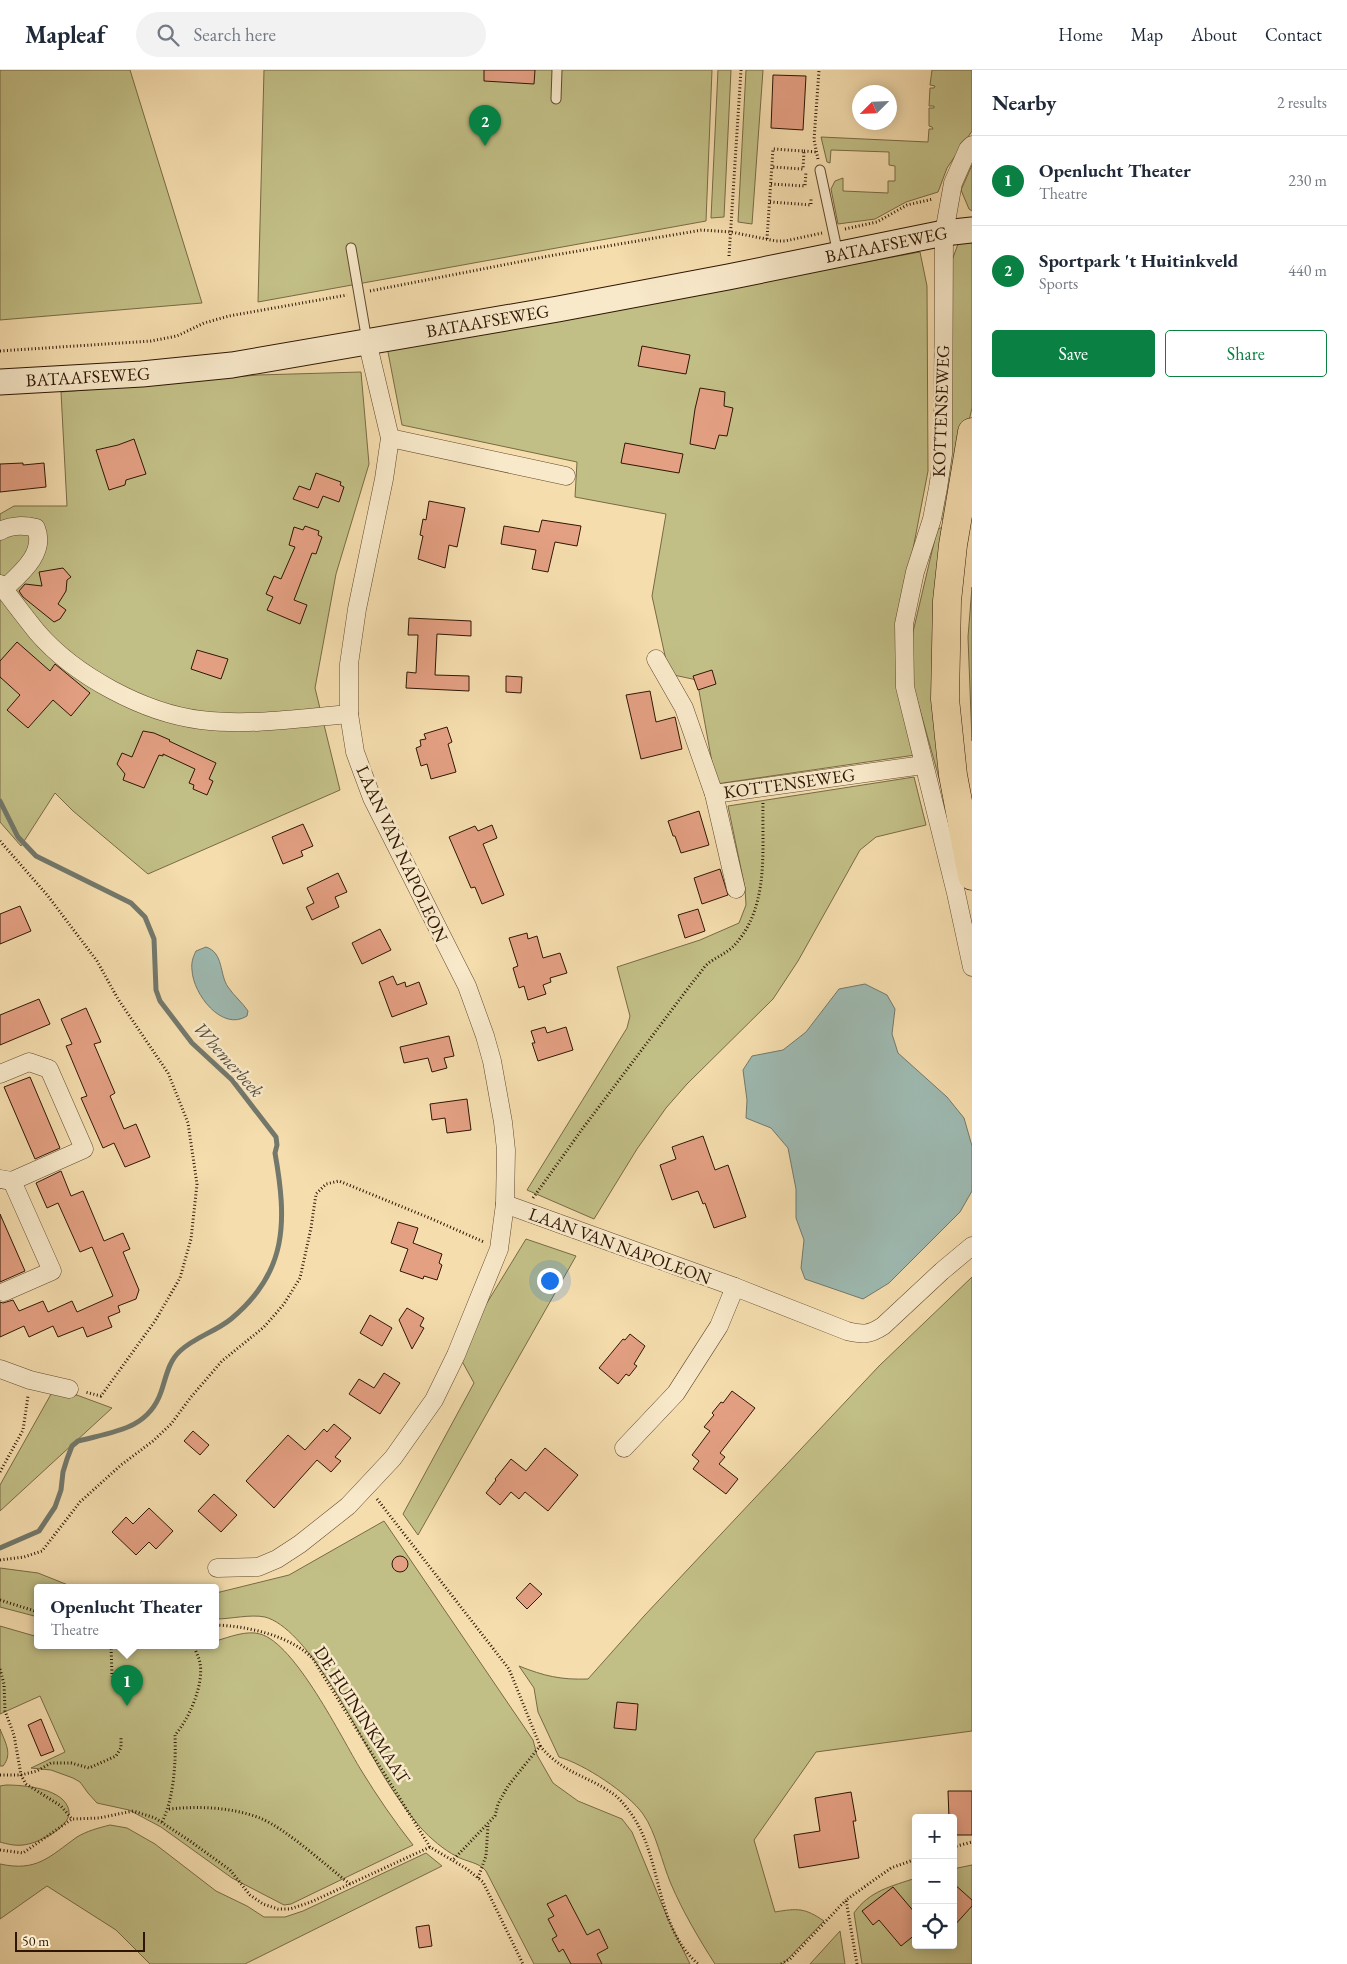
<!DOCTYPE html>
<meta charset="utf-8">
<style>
body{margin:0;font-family:"EB Garamond",serif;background:#f2f2f3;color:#1f2937}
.controls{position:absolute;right:15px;bottom:15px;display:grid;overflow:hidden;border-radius:5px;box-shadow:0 2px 12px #0003}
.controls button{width:45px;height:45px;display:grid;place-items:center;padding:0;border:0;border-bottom:1px solid #e0e1e3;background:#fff;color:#1f2937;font:25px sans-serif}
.compass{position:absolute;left:852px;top:15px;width:45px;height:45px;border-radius:50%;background:#fff;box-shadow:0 2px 12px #0003;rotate:246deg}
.scale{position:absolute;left:15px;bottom:12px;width:130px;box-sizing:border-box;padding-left:5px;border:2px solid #2f1604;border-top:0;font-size:14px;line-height:18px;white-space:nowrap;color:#2f1604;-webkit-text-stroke:4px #f8e9ca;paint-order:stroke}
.you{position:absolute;left:549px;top:1210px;width:18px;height:18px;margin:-12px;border:4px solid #fff;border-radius:50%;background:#1a73e8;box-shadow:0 0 0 8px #1a73e833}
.badge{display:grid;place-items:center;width:32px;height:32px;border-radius:50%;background:#0b8043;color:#fff;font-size:16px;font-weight:700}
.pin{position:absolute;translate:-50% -41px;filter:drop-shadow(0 1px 2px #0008)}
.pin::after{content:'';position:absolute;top:26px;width:18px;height:15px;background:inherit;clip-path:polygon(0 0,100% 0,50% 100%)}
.popup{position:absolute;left:34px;top:1514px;width:185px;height:65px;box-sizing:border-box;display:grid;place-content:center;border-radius:5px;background:#fff;filter:drop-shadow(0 1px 4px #0005);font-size:16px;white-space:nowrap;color:#747a83}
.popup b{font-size:19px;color:#1f2937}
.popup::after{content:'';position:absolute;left:50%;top:100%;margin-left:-10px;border:10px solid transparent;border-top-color:#fff}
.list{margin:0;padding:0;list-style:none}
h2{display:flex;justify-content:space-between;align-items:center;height:65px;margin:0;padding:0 20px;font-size:21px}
h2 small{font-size:16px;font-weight:400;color:#747a83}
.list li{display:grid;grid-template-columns:32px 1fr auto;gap:15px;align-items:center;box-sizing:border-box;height:90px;padding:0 20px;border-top:1px solid #e0e1e3}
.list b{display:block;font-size:19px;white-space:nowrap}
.list p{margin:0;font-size:16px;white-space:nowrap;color:#747a83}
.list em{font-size:16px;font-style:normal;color:#747a83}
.actions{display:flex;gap:10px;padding:15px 20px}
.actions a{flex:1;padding:11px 0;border:1px solid #0b8043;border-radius:5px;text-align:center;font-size:18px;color:#0b8043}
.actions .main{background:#0b8043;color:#fff}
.icon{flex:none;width:28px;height:28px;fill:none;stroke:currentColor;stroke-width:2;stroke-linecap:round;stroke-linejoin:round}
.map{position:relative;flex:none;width:972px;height:1894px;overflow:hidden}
header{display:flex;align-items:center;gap:30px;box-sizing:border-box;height:70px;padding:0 25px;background:#fff;border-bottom:1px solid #e0e1e3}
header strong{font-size:24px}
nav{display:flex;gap:28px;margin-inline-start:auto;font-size:18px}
.search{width:350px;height:45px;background:#f2f2f3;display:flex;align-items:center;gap:12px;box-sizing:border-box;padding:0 18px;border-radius:28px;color:#747a83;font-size:19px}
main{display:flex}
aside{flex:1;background:#fff}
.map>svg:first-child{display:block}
.green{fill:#c2bf86;stroke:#786a45}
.water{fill:#9ebab2;stroke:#72786c}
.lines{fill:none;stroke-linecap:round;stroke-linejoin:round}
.stream{stroke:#72786c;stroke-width:5}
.building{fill:#e4a083;stroke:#2f1604}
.lane-casing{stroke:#60482e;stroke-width:11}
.street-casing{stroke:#60482e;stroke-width:19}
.secondary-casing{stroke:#2f1604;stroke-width:27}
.primary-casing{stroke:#2f1604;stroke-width:29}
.path{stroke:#2f1604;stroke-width:3;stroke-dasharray:1 2.5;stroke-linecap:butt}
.lane{stroke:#f8e9ca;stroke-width:9}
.street{stroke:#f8e9ca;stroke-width:18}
.secondary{stroke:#f8e9ca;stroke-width:25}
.primary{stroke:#f5ddae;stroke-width:28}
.labels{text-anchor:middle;stroke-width:5;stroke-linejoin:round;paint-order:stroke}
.street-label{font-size:18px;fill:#2f1604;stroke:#f8e9ca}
.water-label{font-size:19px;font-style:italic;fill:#564f41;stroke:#f8e9ca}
</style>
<header>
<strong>Mapleaf</strong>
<div class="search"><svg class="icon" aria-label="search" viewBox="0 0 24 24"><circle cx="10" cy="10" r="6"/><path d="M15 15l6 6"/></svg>Search here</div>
<nav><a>Home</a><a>Map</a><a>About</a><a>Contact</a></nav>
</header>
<main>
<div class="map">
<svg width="972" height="1894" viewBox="0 0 972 1894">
<rect width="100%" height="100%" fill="#f5ddae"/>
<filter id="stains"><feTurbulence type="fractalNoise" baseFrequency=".004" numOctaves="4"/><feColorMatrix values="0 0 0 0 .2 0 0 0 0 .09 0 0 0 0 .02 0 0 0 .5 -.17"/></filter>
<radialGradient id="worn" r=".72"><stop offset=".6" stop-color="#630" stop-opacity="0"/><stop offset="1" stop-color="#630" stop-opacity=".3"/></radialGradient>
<g class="green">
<polygon points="0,0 130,0 202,233 0,250"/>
<polygon points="264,0 712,0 706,151 258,232"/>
<polygon points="718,0 731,0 724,147 711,148"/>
<polygon points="746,0 763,0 752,154 738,152"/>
<polygon points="932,0 972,0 972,61 947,98 938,122 906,132 875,149 838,154 831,119 835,111 843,108 843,121 888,123 888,111 895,111 895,96 889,95 889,82 831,80 830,93 827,92 821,67 928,72 929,59 933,59 932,57 929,56 929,38 934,38 934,36 929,36 930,18 934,18 935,16 930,15"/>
<polygon points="972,95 972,141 969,139 961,120"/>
<polygon points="972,167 972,338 945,450 940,448 951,193 958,174"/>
<polygon points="920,182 927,216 928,401 904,526 915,685 716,714 697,610 669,604 652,526 666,444 575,427 577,392 402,355 387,277 598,241"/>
<polygon points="361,302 369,394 336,504 315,618 340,720 148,804 73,741 55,723 21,776 0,752 0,444 14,436 67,436 61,322 258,305"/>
<polygon points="940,458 945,458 955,765 913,615 911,587 913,562 937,460"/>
<polygon points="972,517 972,671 968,567"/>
<polygon points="914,707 926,755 876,767 860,780 798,891 773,929 687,1014 666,1038 637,1079 594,1149 527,1120 627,958 630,946 617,897 700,870 739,853 746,835 745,818 728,736"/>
<polygon points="526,1169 576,1186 418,1465 403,1444 474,1313 457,1282"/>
<path d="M972,1207V1661L816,1682L754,1770L775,1842C798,1838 805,1838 824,1851L783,1894H715C699,1869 683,1842 671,1814C662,1793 656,1762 643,1744C628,1723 584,1694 559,1687L538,1642L534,1618L519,1596C544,1606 561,1610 588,1609L644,1546L879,1296Z"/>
<polygon points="55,1317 112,1338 0,1441 0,1415"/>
<path d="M384,1451L533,1670L537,1685L553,1713L578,1731L622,1749L632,1762L668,1849L690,1894H534L486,1801C479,1792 466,1792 456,1786C444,1780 430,1768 421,1758C403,1737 387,1713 374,1689C353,1653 306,1558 265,1547C250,1544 231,1549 216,1549V1523L289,1505Z"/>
<polygon points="0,1498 38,1503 73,1517 38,1517 38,1547 0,1537"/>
<path d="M0,1556L38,1567V1575L146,1577L216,1575V1571C229,1567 247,1560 260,1564C295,1573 342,1669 361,1700C377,1726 394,1751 413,1775L291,1834L284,1835L232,1808L161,1757L129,1740L97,1733L88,1723L80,1712L73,1708L51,1700L31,1698L65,1682L40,1626L0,1644Z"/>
<path d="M0,1659C5,1672 13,1684 3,1696H0Z"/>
<path d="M6,1715C23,1715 65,1718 69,1741C71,1758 36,1774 23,1775C15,1776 7,1774 0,1772V1716Z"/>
<path d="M110,1755L127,1758L155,1774L216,1821L247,1836L264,1847H285L303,1841L426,1783L442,1796L245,1894H150L116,1860L47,1816L0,1849V1794C37,1802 49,1787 77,1767C87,1761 98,1758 110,1755Z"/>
<path d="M972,1795V1894H862L854,1843C869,1821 892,1816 916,1808V1875H953V1799Z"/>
<polygon points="840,1861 845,1894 810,1894"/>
</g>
<g class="water">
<path d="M206,877C224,883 219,904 228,917C234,926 242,932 248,941L247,946C222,962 193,924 192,900C191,893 193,887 196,881Z"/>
<polygon points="865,914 887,925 895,939 892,964 898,983 947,1027 964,1048 972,1076 972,1121 960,1142 889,1213 863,1229 805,1209 801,1198 804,1170 796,1148 796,1119 788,1078 771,1058 746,1048 747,1030 743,1000 752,986 783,980 806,962 839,919"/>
</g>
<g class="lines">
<path class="stream" d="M0,731L18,767L36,786L131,833L145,847L154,869L156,920L160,931L192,973L232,1010L276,1067L277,1075L275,1083C287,1151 288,1202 231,1249C215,1262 195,1267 180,1281C168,1292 166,1308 161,1322C148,1360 112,1362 78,1371L72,1376L67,1389L63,1402L61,1420L55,1437L39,1461L0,1478"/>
</g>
<g class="building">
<polygon points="484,0 535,0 534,14 484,11"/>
<polygon points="773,5 806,6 803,60 771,58"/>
<polygon points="642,276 690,285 686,304 638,296"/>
<polygon points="700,318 725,322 724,336 733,338 727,366 719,365 715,379 690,374 695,339"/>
<polygon points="134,369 146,404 126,410 125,415 109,420 96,380 118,375"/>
<polygon points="625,373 683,384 679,403 621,393"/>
<polygon points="23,393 23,395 44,393 46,417 0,422 0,394"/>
<polygon points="316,403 341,412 340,415 344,417 339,432 323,426 318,438 293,429 299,416 310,420"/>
<polygon points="429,431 465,438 457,477 449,475 445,498 418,489 423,466 420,465 423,449 426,450"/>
<polygon points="542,450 581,456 577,476 555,472 548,502 532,499 536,480 501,474 504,456 539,462"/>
<polygon points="305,456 319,461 318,465 322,467 316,484 312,483 294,530 307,535 300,554 267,540 273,527 266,524 274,506 281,509 295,477 289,475 294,457 303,460"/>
<polygon points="63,498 71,507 67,510 66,521 58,534 66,540 60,549 54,552 23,527 19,521 25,514 42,516 39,502"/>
<polygon points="409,548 471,551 471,566 437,564 435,605 469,606 469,621 406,618 407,602 416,603 418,565 408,565"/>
<polygon points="17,572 50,601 55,594 90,623 71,646 53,630 28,658 7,640 20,625 0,607 0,591"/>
<polygon points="197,580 228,589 221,609 191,599"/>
<polygon points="712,600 716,614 698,620 693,606"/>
<polygon points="506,606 522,607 521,623 506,622"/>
<polygon points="650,621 656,652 675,647 682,679 641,689 626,625"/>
<polygon points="447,657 452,672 448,674 456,702 431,709 427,694 421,696 416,678 421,676 420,670 426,669 424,664"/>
<polygon points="143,661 154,663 170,670 169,671 216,693 209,709 213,711 207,725 193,719 194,715 189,713 195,699 163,684 163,686 159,685 144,718 123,710 125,704 117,694 122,683 132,687"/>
<polygon points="699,741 709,775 681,783 675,766 673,766 668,751"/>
<polygon points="303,754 313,776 301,781 303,786 283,794 272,767"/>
<polygon points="492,755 497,768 483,774 504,825 482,834 475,817 471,818 449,767 475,756 478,761"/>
<polygon points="720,799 728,825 702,834 694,808"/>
<polygon points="338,803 347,822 335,827 339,837 312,850 306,837 314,833 307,818"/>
<polygon points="20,836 31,861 0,874 0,844"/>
<polygon points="698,839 705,861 685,868 678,845"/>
<polygon points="380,859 391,880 362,894 352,873"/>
<polygon points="527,863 528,869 537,866 543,888 560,883 567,903 550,908 551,912 543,915 546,924 528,930 524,916 519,918 513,898 518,896 509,868"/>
<polygon points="393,906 397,915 405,912 406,917 419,912 427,934 392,947 379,912"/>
<polygon points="39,929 50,954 0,975 0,945"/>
<polygon points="86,938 101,972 94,974 115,1023 110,1026 124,1059 136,1054 150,1087 125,1097 114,1073 103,1078 81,1028 87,1026 66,976 72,974 61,949"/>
<polygon points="545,957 547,963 566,957 573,980 538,991 532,973 535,973 531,961"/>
<polygon points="449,966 454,986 444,988 447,998 432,1002 428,988 404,993 400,977"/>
<polygon points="30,1007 60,1078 35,1089 4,1017"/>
<polygon points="467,1029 471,1060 447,1063 445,1048 432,1050 430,1034"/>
<polygon points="703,1066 715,1100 728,1095 746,1147 714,1158 705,1133 703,1134 698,1121 672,1130 660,1095 676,1089 672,1077"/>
<polygon points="61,1101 71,1126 83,1121 104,1171 123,1163 130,1179 123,1182 139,1220 136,1229 118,1236 120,1242 108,1247 112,1257 87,1267 83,1257 58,1267 53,1256 29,1267 24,1256 0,1267 0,1232 3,1233 13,1230 19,1241 43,1231 48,1242 72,1231 77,1242 113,1226 92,1177 80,1182 58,1133 47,1138 36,1113"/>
<polygon points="0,1144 25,1201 0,1212"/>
<polygon points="398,1152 418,1158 413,1173 442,1184 439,1193 442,1195 437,1210 424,1206 423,1209 400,1201 408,1179 391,1173"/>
<polygon points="407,1238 424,1248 420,1256 424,1258 412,1279 399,1250"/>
<polygon points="370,1245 392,1258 382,1276 360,1263"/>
<polygon points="630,1264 645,1276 634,1294 637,1296 629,1306 626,1304 618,1314 599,1298 623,1269 625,1270"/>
<polygon points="384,1303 400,1313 380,1344 349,1324 359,1309 374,1318"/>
<polygon points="732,1321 755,1338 720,1383 725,1387 719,1394 738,1409 726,1424 693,1399 699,1391 692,1385 710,1361 704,1357 714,1345 712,1343 721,1332 723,1333"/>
<polygon points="334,1354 351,1368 335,1387 341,1391 331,1402 317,1390 274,1438 246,1411 288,1365 305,1380 324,1359 327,1362"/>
<polygon points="193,1361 209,1375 200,1385 184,1371"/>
<polygon points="545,1378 578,1405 548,1441 525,1422 519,1429 511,1422 500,1435 486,1423 496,1410 495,1409 511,1389 526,1401"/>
<polygon points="214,1424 237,1445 221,1462 198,1441"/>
<polygon points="149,1438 173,1461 156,1479 149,1472 136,1485 112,1462 126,1447 133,1454"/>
<circle cx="400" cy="1494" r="8"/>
<polygon points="530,1513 542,1524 527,1539 516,1528"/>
<polygon points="617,1632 638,1634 636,1660 614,1658"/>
<polygon points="41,1649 54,1681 41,1686 28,1655"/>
<polygon points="948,1721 972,1721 972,1765 953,1765 953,1748 949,1748"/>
<polygon points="851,1722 856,1751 853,1751 859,1788 799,1798 794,1765 820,1761 815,1728"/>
<polygon points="953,1813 972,1830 972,1836 953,1857"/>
<polygon points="893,1817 916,1844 916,1864 901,1876 879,1850 873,1855 862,1841"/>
<polygon points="566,1825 587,1865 599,1859 608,1878 597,1884 602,1894 571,1894 563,1879 559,1882 552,1869 557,1866 548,1849 554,1846 547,1834"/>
<polygon points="429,1855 432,1876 419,1878 416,1857"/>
</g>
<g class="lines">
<defs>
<g id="lane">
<polyline points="556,29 557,0"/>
<polyline points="820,100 838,184"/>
<polyline points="351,178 367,271"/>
</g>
<g id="street">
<polyline points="972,75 968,79 953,113 944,163 943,384 938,418 932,449 915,502 904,554 905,617 956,823 972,897"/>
<polyline points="390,368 566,406"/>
<path d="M0,461C11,455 25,455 36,458C46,483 21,503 4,519"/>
<path d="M0,514C12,530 24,546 37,562C75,606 144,643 201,650C250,656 301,648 349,644"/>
<polyline points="656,589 684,638 714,724 736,819"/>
<path id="s1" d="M714,724L923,695"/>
<polyline points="0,1004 29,992 49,999 84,1079 12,1111 0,1109"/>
<path d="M505,1134L735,1217L847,1261C863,1265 869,1265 883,1256L942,1201L972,1176"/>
<polyline points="4,1222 52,1201 12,1111"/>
<polyline points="0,1299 30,1310 69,1319"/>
<polyline points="624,1378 676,1323 719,1256 735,1217"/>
<polyline points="217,1498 258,1497 277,1489 300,1474 348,1436 393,1388 434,1330 456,1285 499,1179 505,1134 506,1080 503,1052 492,991 485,966 467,916 372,728 355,682 349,644 349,594 357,539 384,409 390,368 367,271"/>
</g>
<g id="secondary">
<path id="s2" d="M0,312L142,304L232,295L558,239L728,207L944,163L972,160"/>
</g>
<polyline id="primary" points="972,362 953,475 947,531 945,629 953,705 972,806"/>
</defs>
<use href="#lane" class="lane-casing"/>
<use href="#street" class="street-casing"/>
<use href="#secondary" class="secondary-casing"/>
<use href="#primary" class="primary-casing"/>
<g class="path">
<polyline points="804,81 816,82"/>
<polyline points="818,89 814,70 819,0"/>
<polyline points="771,114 805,116 806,102"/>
<polyline points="770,132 811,135 811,128"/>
<polyline points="845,159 877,152 907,135 933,129"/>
<path d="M767,169C769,139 771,109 773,79L804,81L803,99L772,97"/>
<polyline points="729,186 741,0"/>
<polyline points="370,221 549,186 702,160 731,162 776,171 785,171 822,163"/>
<polyline points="0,281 151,271 177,266 204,253 229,246 347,225"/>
<polyline points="0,771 48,826 97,891 118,929 168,1003 188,1053 197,1114 191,1169 180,1208 155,1251 101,1326 85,1322"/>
<path d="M533,1128L583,1058L695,909C700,904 704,896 710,892C720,885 731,881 738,871C769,833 762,779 763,733"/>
<polyline points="0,1402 23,1360 28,1326"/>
<polyline points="377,1429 509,1599 540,1676 508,1716 498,1734 495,1746 452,1791"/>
<polyline points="0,1490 24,1487 42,1481 80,1432 121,1395 153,1371 171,1354 191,1327 222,1291 264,1257 284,1234 300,1208 311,1158 316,1124 326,1114 339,1111 432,1149 484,1172"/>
<polyline points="0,1530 38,1542"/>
<path d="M216,1555C247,1556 292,1566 313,1589L430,1777L467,1799L483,1812L523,1894"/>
<polyline points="111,1575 112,1607"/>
<polyline points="0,1599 4,1614 5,1641 14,1665 21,1705 26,1714 61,1736 72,1749"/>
<path d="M540,1676C563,1704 590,1706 616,1726C623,1732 632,1744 637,1753C662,1798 657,1858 698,1894"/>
<polyline points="0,1705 21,1705 37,1701 51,1693 71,1693 89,1698 116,1686 121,1678 121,1666"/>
<path d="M169,1739C199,1736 231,1737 260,1748C288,1760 325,1795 350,1814"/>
<path d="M162,1752C174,1728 176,1692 175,1665C189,1649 204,1615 200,1593C199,1587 195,1581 194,1575"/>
<polyline points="953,1777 972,1772"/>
<polyline points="0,1780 23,1783 72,1749 99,1748 133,1741 155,1748 190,1771 230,1800 250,1825 263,1834 278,1839 290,1839 311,1832 430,1777"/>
<polyline points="478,1808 486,1786 488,1755"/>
<polyline points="781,1894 790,1889 846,1830"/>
<polyline points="857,1894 846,1830 891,1798 916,1789"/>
</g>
<use href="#lane" class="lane"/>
<use href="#street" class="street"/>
<use href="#secondary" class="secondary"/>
<use href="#primary" class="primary"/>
</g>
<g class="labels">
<g class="street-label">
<text dy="6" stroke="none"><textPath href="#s2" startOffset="898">BATAAFSEWEG</textPath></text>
<text dy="6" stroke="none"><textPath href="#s2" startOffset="492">BATAAFSEWEG</textPath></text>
<text dy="6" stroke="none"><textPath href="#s2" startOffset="88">BATAAFSEWEG</textPath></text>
<text transform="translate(941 341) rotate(-88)" y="6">KOTTENSEWEG</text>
<text dy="6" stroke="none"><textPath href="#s1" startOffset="76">KOTTENSEWEG</textPath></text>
<text transform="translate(402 784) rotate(65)" y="6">LAAN VAN NAPOLEON</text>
<text transform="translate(620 1176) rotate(20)" y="6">LAAN VAN NAPOLEON</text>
<text transform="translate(362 1645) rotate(57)" y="6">DE HUININKMAAT</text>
</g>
<g class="water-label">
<text transform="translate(229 989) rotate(48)" y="7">Whemerbeek</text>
</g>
</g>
<rect width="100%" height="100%" filter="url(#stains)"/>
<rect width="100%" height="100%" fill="url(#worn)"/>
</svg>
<div class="controls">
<button>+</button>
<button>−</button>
<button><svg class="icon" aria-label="locate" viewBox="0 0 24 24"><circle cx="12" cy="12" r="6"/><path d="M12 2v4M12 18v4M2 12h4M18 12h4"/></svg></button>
</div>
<svg class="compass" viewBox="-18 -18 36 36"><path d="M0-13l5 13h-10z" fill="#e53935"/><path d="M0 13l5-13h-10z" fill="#747a83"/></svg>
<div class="scale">50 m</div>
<div class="you"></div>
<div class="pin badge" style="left:127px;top:1636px">1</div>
<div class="popup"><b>Openlucht Theater</b>Theatre</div>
<div class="pin badge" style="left:485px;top:76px">2</div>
</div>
<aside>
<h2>Nearby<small>2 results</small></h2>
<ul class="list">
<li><span class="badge">1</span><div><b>Openlucht Theater</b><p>Theatre</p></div><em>230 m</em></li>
<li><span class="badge">2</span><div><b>Sportpark 't Huitinkveld</b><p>Sports</p></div><em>440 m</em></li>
</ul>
<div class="actions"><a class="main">Save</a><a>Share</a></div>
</aside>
</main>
